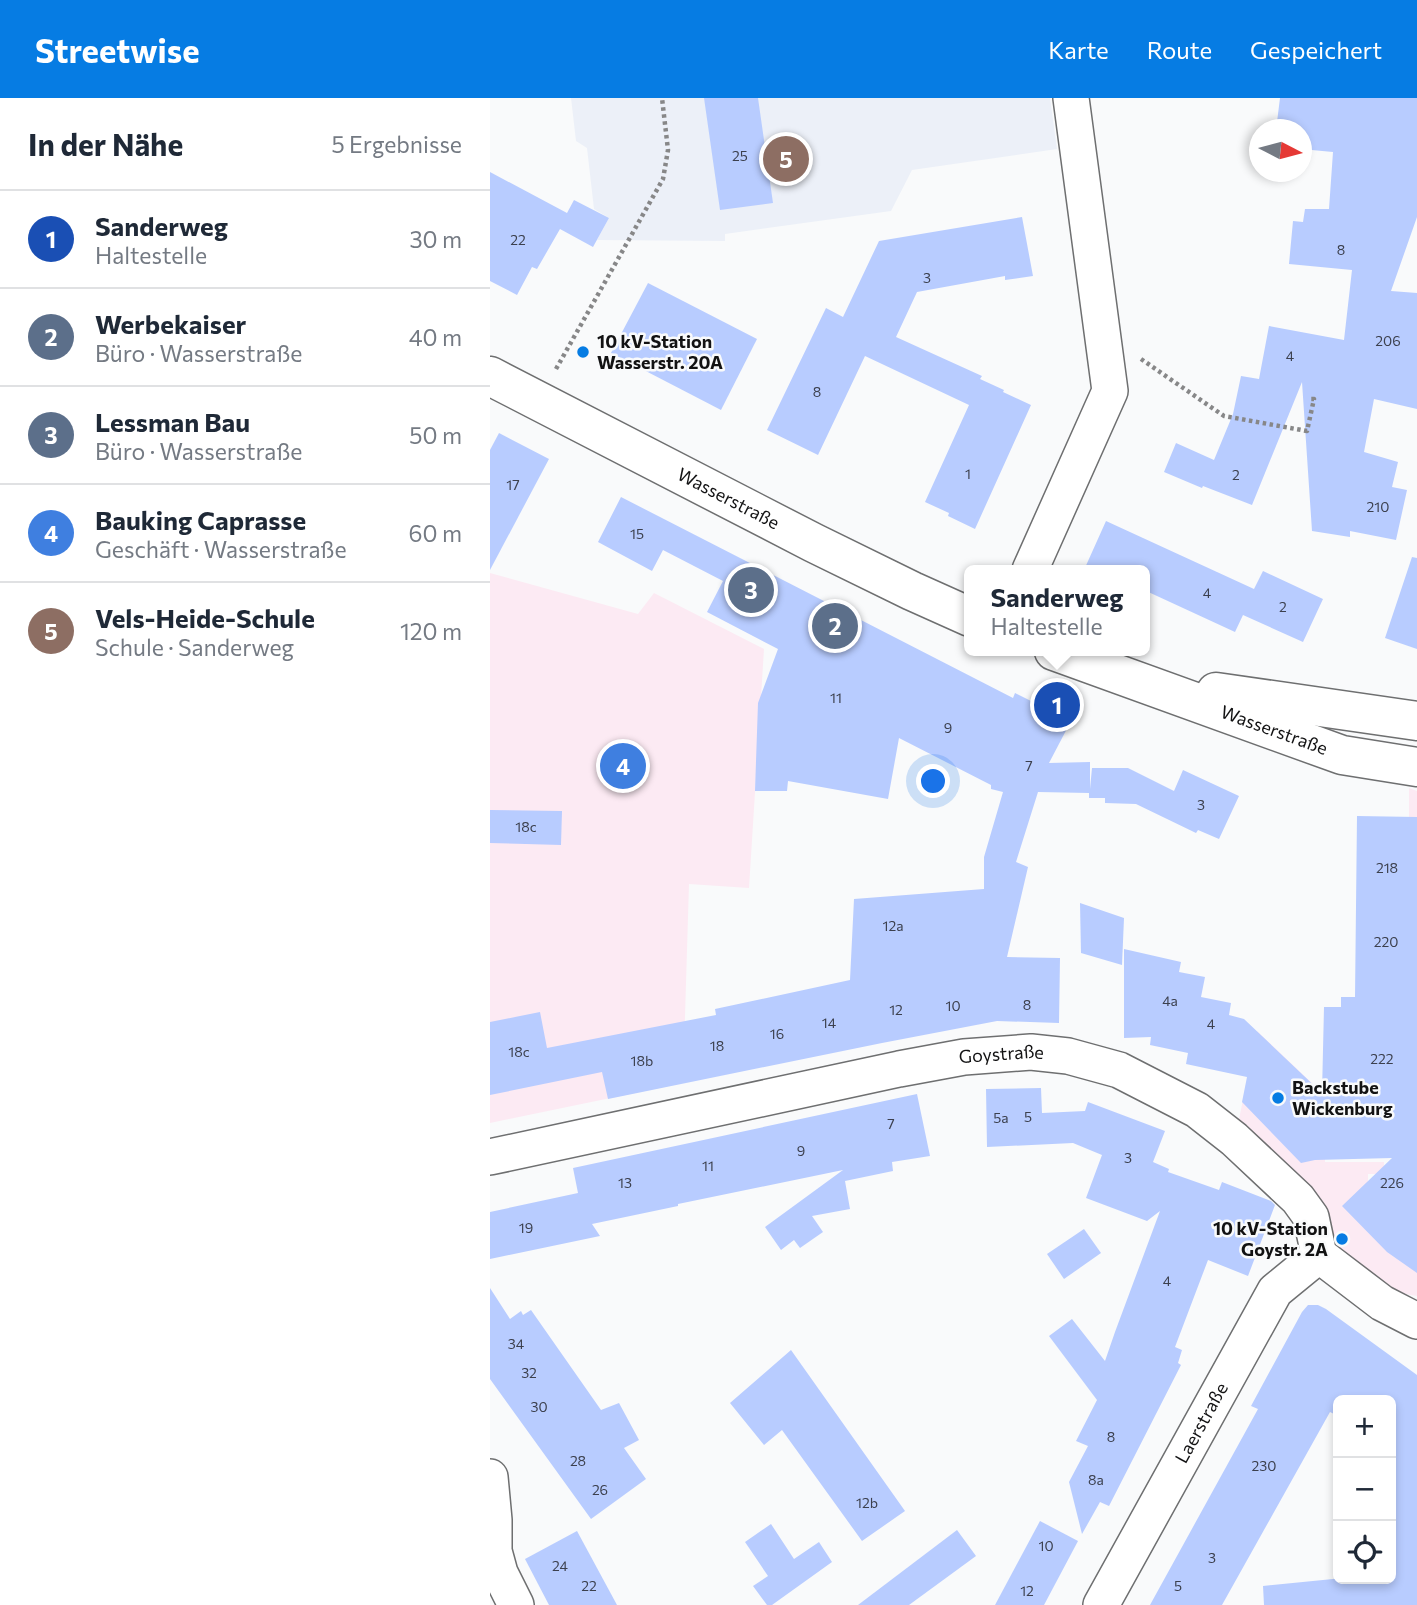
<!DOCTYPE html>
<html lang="de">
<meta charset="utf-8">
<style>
body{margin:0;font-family:Commissioner,sans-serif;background:#f6f6f7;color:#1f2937}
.controls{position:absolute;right:21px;bottom:21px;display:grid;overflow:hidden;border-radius:10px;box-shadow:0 4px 10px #0003}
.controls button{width:63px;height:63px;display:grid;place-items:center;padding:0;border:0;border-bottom:2px solid #e0e1e3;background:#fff;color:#1f2937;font:35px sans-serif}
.compass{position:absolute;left:759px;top:21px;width:63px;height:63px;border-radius:50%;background:#fff;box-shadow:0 4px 10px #0003;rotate:96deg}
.you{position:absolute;left:444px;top:684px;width:24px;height:24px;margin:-18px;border:5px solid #fff;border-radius:50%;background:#1a73e8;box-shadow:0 0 0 10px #1a73e833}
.badge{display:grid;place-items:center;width:46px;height:46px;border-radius:50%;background:#067ce3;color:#fff;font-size:23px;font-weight:700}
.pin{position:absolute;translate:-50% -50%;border:4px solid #fff;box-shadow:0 2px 7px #0006}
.popup{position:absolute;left:474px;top:467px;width:186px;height:91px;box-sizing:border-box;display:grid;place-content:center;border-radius:10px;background:#fff;filter:drop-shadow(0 2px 5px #0005);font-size:23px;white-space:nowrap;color:#747a83}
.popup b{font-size:26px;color:#1f2937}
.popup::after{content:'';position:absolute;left:50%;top:100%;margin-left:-14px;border:14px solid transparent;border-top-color:#fff}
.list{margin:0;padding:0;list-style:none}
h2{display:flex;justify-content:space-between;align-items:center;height:91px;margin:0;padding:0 28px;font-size:30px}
h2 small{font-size:23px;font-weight:400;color:#747a83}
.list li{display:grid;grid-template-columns:46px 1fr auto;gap:21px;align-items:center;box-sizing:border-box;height:98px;padding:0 28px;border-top:2px solid #e0e1e3}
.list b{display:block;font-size:26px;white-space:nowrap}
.list p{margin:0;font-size:23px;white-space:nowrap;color:#747a83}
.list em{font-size:23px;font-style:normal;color:#747a83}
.icon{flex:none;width:38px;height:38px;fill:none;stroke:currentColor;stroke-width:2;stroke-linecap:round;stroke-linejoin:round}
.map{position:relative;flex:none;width:927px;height:1507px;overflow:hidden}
header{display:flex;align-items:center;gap:42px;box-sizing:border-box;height:98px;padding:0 35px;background:#067ce3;color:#fff}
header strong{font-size:33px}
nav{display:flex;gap:38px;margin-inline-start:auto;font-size:24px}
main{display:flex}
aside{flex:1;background:#fff}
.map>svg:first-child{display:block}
.commercial{fill:#fceaf3}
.built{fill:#ecf0f8}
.building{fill:#b8ccff}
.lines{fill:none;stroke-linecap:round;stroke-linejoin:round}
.street-casing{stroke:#6e6f70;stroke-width:38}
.secondary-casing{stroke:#6e6f70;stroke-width:41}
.path{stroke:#878788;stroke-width:4.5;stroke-dasharray:3.5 3.5;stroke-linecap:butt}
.street{stroke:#fff;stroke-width:35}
.secondary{stroke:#fff;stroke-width:38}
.poi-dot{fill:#067ce3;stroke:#f9fafb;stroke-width:2.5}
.labels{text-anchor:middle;stroke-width:5;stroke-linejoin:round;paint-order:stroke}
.number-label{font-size:14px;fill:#3c404e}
.poi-label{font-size:18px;font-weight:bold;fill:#121213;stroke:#f9fafb;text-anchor:start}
.street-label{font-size:18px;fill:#121213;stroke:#f9fafb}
</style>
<header>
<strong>Streetwise</strong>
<nav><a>Karte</a><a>Route</a><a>Gespeichert</a></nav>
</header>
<main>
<aside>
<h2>In der Nähe<small>5 Ergebnisse</small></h2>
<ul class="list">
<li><span class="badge" style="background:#1a4fb4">1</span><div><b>Sanderweg</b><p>Haltestelle</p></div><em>30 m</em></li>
<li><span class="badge" style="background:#5c6f8a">2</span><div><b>Werbekaiser</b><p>Büro · Wasserstraße</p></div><em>40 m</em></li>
<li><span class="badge" style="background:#5c6f8a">3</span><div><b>Lessman Bau</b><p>Büro · Wasserstraße</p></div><em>50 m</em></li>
<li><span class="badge" style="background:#3f7fe0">4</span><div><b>Bauking Caprasse</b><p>Geschäft · Wasserstraße</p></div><em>60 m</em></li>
<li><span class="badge" style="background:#8d6e63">5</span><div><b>Vels-Heide-Schule</b><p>Schule · Sanderweg</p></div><em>120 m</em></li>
</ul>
</aside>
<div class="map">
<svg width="927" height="1507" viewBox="0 0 927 1507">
<rect width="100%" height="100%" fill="#f9fafb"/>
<g class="commercial">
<polygon points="0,475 148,516 164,495 274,551 259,790 199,786 193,985 0,1025"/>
<polygon points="919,690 927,693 927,1198 915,1196 877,1177 839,1138 747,1031 767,933 824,987 836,986 835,1064 894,1064 894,1076 878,1076 878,1094 919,1121"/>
</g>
<polygon class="built" points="81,0 560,0 567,51 422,72 401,113 235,136 235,143 107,142 119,120 104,111 97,50 86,43"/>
<g class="building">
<polygon points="214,0 268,0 283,105 230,112"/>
<polygon points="790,0 927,0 927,119 901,193 927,195 927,311 884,301 874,354 908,364 902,389 917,392 906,442 860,433 860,439 822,433 812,284 762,407 713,388 712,390 674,374 686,345 724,362 743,316 751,278 769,281 779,228 854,242 862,172 799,166 803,123 813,124 815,111 839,111 843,54 811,51 811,32 786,32"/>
<polygon points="0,74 77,115 84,102 119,120 103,149 70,131 47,171 42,169 27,197 0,183"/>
<polygon points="532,119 543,178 515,182 515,178 427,194 406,239 492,278 490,281 514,292 513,294 541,307 485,431 458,418 459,415 435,404 479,307 375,258 328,357 277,332 336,210 353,219 389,143"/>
<polygon points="158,185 267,241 231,312 121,255"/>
<polygon points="9,335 59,361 0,472 0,352"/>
<polygon points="131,399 523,600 525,595 581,623 559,665 600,664 600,691 602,670 638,670 684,693 693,672 749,698 729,741 708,732 706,735 646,706 615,705 615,700 599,700 599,695 548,694 526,764 538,769 517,859 570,860 569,925 507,923 392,945 118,1001 112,974 0,997 0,924 50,914 57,950 226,917 225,911 360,882 364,801 494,791 494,759 513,694 501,691 501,687 409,640 398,701 298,683 297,693 265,693 268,605 288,551 217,514 233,483 173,452 162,473 108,444"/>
<polygon points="616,423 764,491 773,473 833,501 813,544 753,517 745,534 654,492 654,472 594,472"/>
<polygon points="922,459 927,460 927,551 895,540"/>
<polygon points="0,712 72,713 71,747 0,745"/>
<polygon points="867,718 927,719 927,1175 897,1154 852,1108 902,1060 825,1062 811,1065 752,1004 757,979 696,966 698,955 660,947 661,939 634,940 634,851 691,864 689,874 715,879 711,899 741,905 739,917 754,921 832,995 834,909 851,909 851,899 865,899"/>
<polygon points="590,805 634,820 632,867 591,855"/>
<polygon points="551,990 552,1015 595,1013 598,1004 675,1033 663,1064 679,1071 678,1074 729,1092 732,1084 781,1103 785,1107 758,1178 718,1162 685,1249 692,1252 688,1265 691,1267 619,1408 610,1404 592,1436 579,1384 598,1348 586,1343 607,1302 559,1238 582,1221 615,1263 625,1234 670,1113 657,1123 596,1100 612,1057 583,1045 497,1049 496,991"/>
<polygon points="427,996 440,1058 402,1064 403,1073 355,1083 360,1111 322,1118 333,1134 310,1150 304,1142 291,1152 275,1129 353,1072 188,1106 188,1108 102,1126 110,1138 0,1161 0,1114 88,1095 83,1070"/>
<polygon points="594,1131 611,1155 574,1181 557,1156"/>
<polygon points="0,1190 20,1221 31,1213 33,1217 41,1212 111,1312 129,1305 149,1342 134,1350 156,1381 101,1421 0,1281"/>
<polygon points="818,1207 828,1207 836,1211 927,1277 927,1507 774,1507 773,1488 843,1481 901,1481 901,1302 848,1302 848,1318 840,1314 732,1507 660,1507 768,1311 761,1308 812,1214"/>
<polygon points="301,1252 415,1413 372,1443 292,1332 274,1347 240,1305"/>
<polygon points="550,1423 588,1443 554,1507 505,1507"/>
<polygon points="281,1426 304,1461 329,1444 342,1464 282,1507 277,1507 263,1488 278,1478 255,1444"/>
<polygon points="467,1432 486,1458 419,1507 368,1507"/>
<polygon points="87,1433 127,1507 59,1507 35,1461"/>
</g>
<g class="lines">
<defs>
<g id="street">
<polyline points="540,472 620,293 581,0"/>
<path id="s1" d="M0,1059L409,971L474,959L541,954L578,958L629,972L707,1012L744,1041L808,1101L821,1119L829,1157L892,1205L927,1223"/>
<polyline points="0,1379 4,1422 4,1453 10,1475 26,1507"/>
<path id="s2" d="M611,1507L785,1193L829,1157"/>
</g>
<g id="secondary">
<path id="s3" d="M0,278L324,445L422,493L480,519"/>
<path id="s4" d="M564,553L852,657L927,669"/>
<polyline points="726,594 927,623"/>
</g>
</defs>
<use href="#street" class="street-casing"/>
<use href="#secondary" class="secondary-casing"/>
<g class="path">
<polyline points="651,261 734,318 817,333 824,301 819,301"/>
<polyline points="66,271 173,81 178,52 172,0"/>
</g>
<use href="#street" class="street"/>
<use href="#secondary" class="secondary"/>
</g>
<g class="poi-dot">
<circle cx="93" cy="254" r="7"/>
<circle cx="788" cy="1000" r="7"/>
<circle cx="852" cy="1141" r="7"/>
</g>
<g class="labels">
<g class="number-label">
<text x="250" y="63">25</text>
<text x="28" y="147">22</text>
<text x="851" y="157">8</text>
<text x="437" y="185">3</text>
<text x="898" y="248">206</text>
<text x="800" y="263">4</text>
<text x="327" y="299">8</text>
<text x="478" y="381">1</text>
<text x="746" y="382">2</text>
<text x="23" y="392">17</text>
<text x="888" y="414">210</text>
<text x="147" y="441">15</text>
<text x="717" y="500">4</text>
<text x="793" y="514">2</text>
<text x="346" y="605">11</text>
<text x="458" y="635">9</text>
<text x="539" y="673">7</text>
<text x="711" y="712">3</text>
<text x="36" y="734">18c</text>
<text x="897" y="775">218</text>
<text x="403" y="833">12a</text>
<text x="896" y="849">220</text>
<text x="680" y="908">4a</text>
<text x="537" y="912">8</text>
<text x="463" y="913">10</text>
<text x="406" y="917">12</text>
<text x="339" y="930">14</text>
<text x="721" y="931">4</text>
<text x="287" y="941">16</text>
<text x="227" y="953">18</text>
<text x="29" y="959">18c</text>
<text x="892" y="966">222</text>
<text x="152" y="968">18b</text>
<text x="538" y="1024">5</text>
<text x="511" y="1025">5a</text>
<text x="401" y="1031">7</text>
<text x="311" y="1058">9</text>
<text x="638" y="1065">3</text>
<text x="218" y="1073">11</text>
<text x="135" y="1090">13</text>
<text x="902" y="1090">226</text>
<text x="36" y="1135">19</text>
<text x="677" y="1188">4</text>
<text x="26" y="1251">34</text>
<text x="39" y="1280">32</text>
<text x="49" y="1314">30</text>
<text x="621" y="1344">8</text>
<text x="88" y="1368">28</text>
<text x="774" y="1373">230</text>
<text x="606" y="1387">8a</text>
<text x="110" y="1397">26</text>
<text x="377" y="1410">12b</text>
<text x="556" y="1453">10</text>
<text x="722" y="1465">3</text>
<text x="70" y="1473">24</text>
<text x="99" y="1493">22</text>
<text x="688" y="1493">5</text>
<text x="537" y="1498">12</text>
</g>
<g class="poi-label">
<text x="107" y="250">10 kV-Station<tspan x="107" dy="21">Wasserstr. 20A</tspan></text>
<text x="802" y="996">Backstube<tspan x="802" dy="21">Wickenburg</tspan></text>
<text x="838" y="1137" text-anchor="end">10 kV-Station<tspan x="838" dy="21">Goystr. 2A</tspan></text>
</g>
<g class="street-label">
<text dy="6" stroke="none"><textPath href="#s3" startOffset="268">Wasserstraße</textPath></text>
<text dy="6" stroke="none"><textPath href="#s4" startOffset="234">Wasserstraße</textPath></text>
<text dy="6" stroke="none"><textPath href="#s1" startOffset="522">Goystraße</textPath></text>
<text dy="6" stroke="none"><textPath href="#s2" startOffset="208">Laerstraße</textPath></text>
</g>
</g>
</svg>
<div class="controls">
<button>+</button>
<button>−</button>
<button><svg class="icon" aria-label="locate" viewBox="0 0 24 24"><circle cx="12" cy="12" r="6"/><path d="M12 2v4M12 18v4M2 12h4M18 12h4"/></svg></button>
</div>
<svg class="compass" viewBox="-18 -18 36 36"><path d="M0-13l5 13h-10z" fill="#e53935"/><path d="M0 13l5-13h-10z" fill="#747a83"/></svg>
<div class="you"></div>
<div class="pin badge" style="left:567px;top:607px;background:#1a4fb4">1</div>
<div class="popup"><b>Sanderweg</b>Haltestelle</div>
<div class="pin badge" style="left:345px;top:528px;background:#5c6f8a">2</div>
<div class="pin badge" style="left:261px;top:492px;background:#5c6f8a">3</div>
<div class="pin badge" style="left:133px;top:668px;background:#3f7fe0">4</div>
<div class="pin badge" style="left:296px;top:61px;background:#8d6e63">5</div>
</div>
</main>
